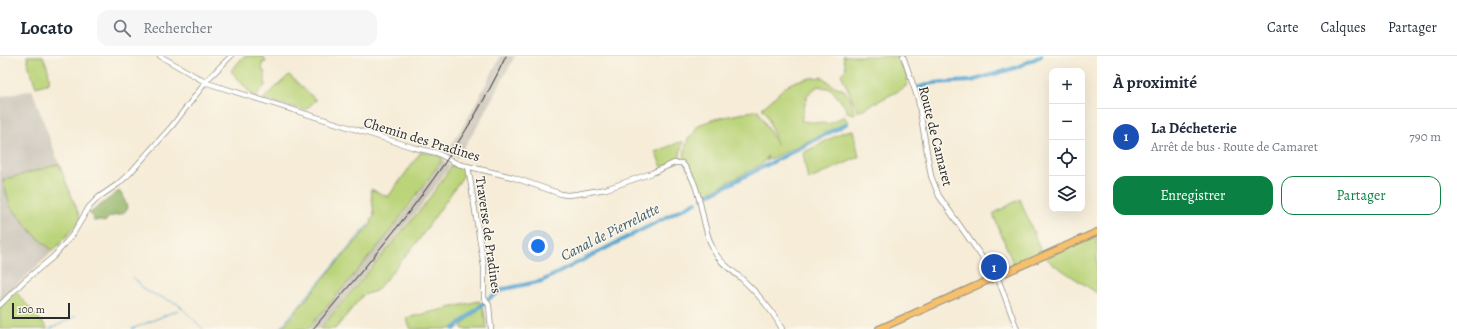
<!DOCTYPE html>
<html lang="fr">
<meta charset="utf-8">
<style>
body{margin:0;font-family:Alegreya,serif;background:#f6f6f7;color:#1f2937}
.controls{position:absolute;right:12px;top:12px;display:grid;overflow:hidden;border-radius:8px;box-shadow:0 4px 16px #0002}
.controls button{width:36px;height:36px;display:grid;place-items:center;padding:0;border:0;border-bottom:1px solid #e0e1e3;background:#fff;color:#1f2937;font:20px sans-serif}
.scale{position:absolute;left:12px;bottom:10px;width:58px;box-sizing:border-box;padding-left:4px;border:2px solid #2b2b2b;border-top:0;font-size:11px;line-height:14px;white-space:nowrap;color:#2b2b2b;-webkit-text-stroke:3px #fbf7ec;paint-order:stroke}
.you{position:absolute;left:538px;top:190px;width:14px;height:14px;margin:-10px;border:3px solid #fff;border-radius:50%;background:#1a73e8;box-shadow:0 0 0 6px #1a73e833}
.badge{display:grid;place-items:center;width:26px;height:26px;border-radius:50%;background:#0b8043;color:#fff;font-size:13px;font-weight:700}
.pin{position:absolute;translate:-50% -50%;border:2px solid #fff;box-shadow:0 1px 4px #0006}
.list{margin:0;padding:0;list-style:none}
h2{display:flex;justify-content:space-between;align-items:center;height:52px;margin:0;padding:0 16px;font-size:17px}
h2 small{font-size:13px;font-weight:400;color:#747a83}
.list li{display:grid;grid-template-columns:26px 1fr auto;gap:12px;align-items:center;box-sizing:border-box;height:56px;padding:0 16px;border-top:1px solid #e0e1e3}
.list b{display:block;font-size:15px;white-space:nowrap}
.list p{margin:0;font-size:13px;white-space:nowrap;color:#747a83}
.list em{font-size:13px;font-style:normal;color:#747a83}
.actions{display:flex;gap:8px;padding:12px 16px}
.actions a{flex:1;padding:9px 0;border:1px solid #0b8043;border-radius:12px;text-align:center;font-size:14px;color:#0b8043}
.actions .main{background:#0b8043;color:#fff}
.icon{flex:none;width:22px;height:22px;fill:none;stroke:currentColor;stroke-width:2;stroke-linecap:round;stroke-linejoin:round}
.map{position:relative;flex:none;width:1097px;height:273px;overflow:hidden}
header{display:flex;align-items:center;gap:24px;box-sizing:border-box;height:56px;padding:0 20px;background:#fff;border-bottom:1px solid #e0e1e3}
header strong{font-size:19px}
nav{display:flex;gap:22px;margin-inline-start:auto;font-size:14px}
.search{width:280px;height:36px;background:#f6f6f7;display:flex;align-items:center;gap:10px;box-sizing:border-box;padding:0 14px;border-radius:12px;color:#747a83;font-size:15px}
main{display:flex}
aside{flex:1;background:#fff}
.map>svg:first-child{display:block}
.industrial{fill:#c9c3b8}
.green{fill:#bbd47a;stroke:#738052}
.forest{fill:#94b66a;stroke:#60704a}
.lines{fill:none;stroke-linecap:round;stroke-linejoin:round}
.stream{stroke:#57a7d1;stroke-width:1}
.canal{stroke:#57a7d1;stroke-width:4}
.minor-casing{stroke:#908c81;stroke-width:6}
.major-casing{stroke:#908c81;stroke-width:8}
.minor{stroke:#fff;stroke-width:4.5}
.major{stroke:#f7c06c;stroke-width:6}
.rail{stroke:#2b2b2b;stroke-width:1}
.labels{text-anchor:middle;stroke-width:3;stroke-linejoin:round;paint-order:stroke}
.street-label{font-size:14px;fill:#2b2b2b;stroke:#fbf7ec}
.water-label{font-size:15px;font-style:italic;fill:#3d5d6d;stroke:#fbf7ec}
</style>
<header>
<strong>Locato</strong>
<div class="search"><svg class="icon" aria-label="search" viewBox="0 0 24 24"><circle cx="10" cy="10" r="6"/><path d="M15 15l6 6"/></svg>Rechercher</div>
<nav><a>Carte</a><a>Calques</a><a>Partager</a></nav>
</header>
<main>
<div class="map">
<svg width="1097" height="273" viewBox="0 0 1097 273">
<rect width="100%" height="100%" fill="#fbf7ec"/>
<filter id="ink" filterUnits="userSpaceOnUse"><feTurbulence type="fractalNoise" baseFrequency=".025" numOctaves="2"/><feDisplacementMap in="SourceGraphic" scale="8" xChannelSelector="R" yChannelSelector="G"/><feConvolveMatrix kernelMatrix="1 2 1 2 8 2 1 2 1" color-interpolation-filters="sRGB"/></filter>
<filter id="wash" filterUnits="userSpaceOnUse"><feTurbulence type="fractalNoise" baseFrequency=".012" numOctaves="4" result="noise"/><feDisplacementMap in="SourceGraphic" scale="16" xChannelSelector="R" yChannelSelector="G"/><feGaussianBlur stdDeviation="0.9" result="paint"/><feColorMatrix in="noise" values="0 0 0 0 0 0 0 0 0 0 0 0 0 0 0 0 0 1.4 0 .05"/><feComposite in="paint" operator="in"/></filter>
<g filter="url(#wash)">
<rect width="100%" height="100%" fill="#f6ecd7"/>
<g class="industrial">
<polygon points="501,0 515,0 477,71 457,102 447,96 469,60"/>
<polygon points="32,34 59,108 3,124 34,178 53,195 0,245 0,41"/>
<polygon points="443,104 450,110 418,154 319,273 309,273 391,175 415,144"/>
</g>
<g class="green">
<path d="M27,0H43C47,9 50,18 49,27L36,31L28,8Z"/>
<polygon points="244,0 263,0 266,6 262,7 263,16 265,16 265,27 266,29 259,36 257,41 251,38 231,15"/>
<polygon points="843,0 901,0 906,14 908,26 906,30 902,33 858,56 841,18 846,13"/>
<polygon points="289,19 316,44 305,54 263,43"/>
<path d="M822,21L832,29L844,34L850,42L855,58L847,56V53L831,33L818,30L807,39L801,65L829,68L844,60L848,66L766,105L768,100L762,108L706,138L701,136L684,106L685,92L688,83L694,77L698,69L715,63L758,54L777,89L767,58L762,52C772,45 780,34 788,29C798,23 810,22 822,21Z"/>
<polygon points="853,74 859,101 808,124 803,97 843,76"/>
<polygon points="683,85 680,98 680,105 662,111 655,96"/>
<polygon points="421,96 438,99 443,103 385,182 308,273 281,273 331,214 372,167 371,165 374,160 371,133 388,141"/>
<polygon points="59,108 81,164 53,195 34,178 10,150 3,124"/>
<polygon points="453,108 466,116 418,185 376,235 363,239 335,273 320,273 426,147"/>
<polygon points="1020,143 1042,198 1014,210 993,158"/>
<polygon points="1097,181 1097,237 1050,206 1046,202"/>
<polygon points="16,236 48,273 0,273 0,250"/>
<polygon points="479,245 481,248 451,273 411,273 406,262"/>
<polygon points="483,250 487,273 463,273 461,270"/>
</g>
<polygon class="forest" points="119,135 123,140 128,153 122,158 109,161 105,166 97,164 95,166 90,157"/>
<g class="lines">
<g class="stream">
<polyline points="199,20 204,23"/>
<polyline points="133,221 146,235 178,248 203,273"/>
<polyline points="50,273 76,260"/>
<polyline points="132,273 178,254"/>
<polyline points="279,273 369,168"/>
</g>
<g class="canal">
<polyline points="917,32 933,27 971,25 1015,12 1041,0"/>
<polyline points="703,142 846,68"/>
<polyline points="454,273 491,241 504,233 542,225 696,146"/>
</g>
</g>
</g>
<g filter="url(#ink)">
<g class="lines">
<defs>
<g id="minor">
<path d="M160,0L207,27L412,91L437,97L458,108L512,121L561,138L567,139L577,138L606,133L652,117L674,107H682C704,131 699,167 714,195C720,207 732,214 742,223C757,237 773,255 782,273"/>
<polyline points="903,0 918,43 931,120 939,140 996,221"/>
<polyline points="468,110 484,211 484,242 489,249 491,273"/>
<polyline points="997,220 1017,273"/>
<polyline points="0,249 24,225 53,201 62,191 73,178 89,151 99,141 118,128 130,117 172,70 209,22 231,0"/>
</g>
<polyline id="major" points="879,273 1097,176"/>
</defs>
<use href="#minor" class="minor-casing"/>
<use href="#major" class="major-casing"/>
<use href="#minor" class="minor"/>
<use href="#major" class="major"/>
<path class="rail" d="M313,273C386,186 458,104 506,0"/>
</g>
</g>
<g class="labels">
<g class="street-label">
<text transform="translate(936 80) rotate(76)" y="5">Route de Camaret</text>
<text transform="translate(422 83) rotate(17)" y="5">Chemin des Pradines</text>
<text transform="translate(489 179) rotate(82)" y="5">Traverse de Pradines</text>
</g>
<g class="water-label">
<text transform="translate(610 176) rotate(-27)" y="5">Canal de Pierrelatte</text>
</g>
</g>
</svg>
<div class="controls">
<button>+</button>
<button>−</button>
<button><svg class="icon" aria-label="locate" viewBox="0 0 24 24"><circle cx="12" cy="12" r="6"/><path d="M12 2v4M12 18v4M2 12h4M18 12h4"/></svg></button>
<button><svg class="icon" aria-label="layers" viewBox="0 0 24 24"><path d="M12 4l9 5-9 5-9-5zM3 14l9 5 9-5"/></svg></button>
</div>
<div class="scale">100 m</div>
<div class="you"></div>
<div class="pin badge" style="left:994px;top:211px;background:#1a4fb4">1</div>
</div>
<aside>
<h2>À proximité<small></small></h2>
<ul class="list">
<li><span class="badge" style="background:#1a4fb4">1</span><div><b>La Décheterie</b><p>Arrêt de bus · Route de Camaret</p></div><em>790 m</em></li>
</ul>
<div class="actions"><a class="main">Enregistrer</a><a>Partager</a></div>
</aside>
</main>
